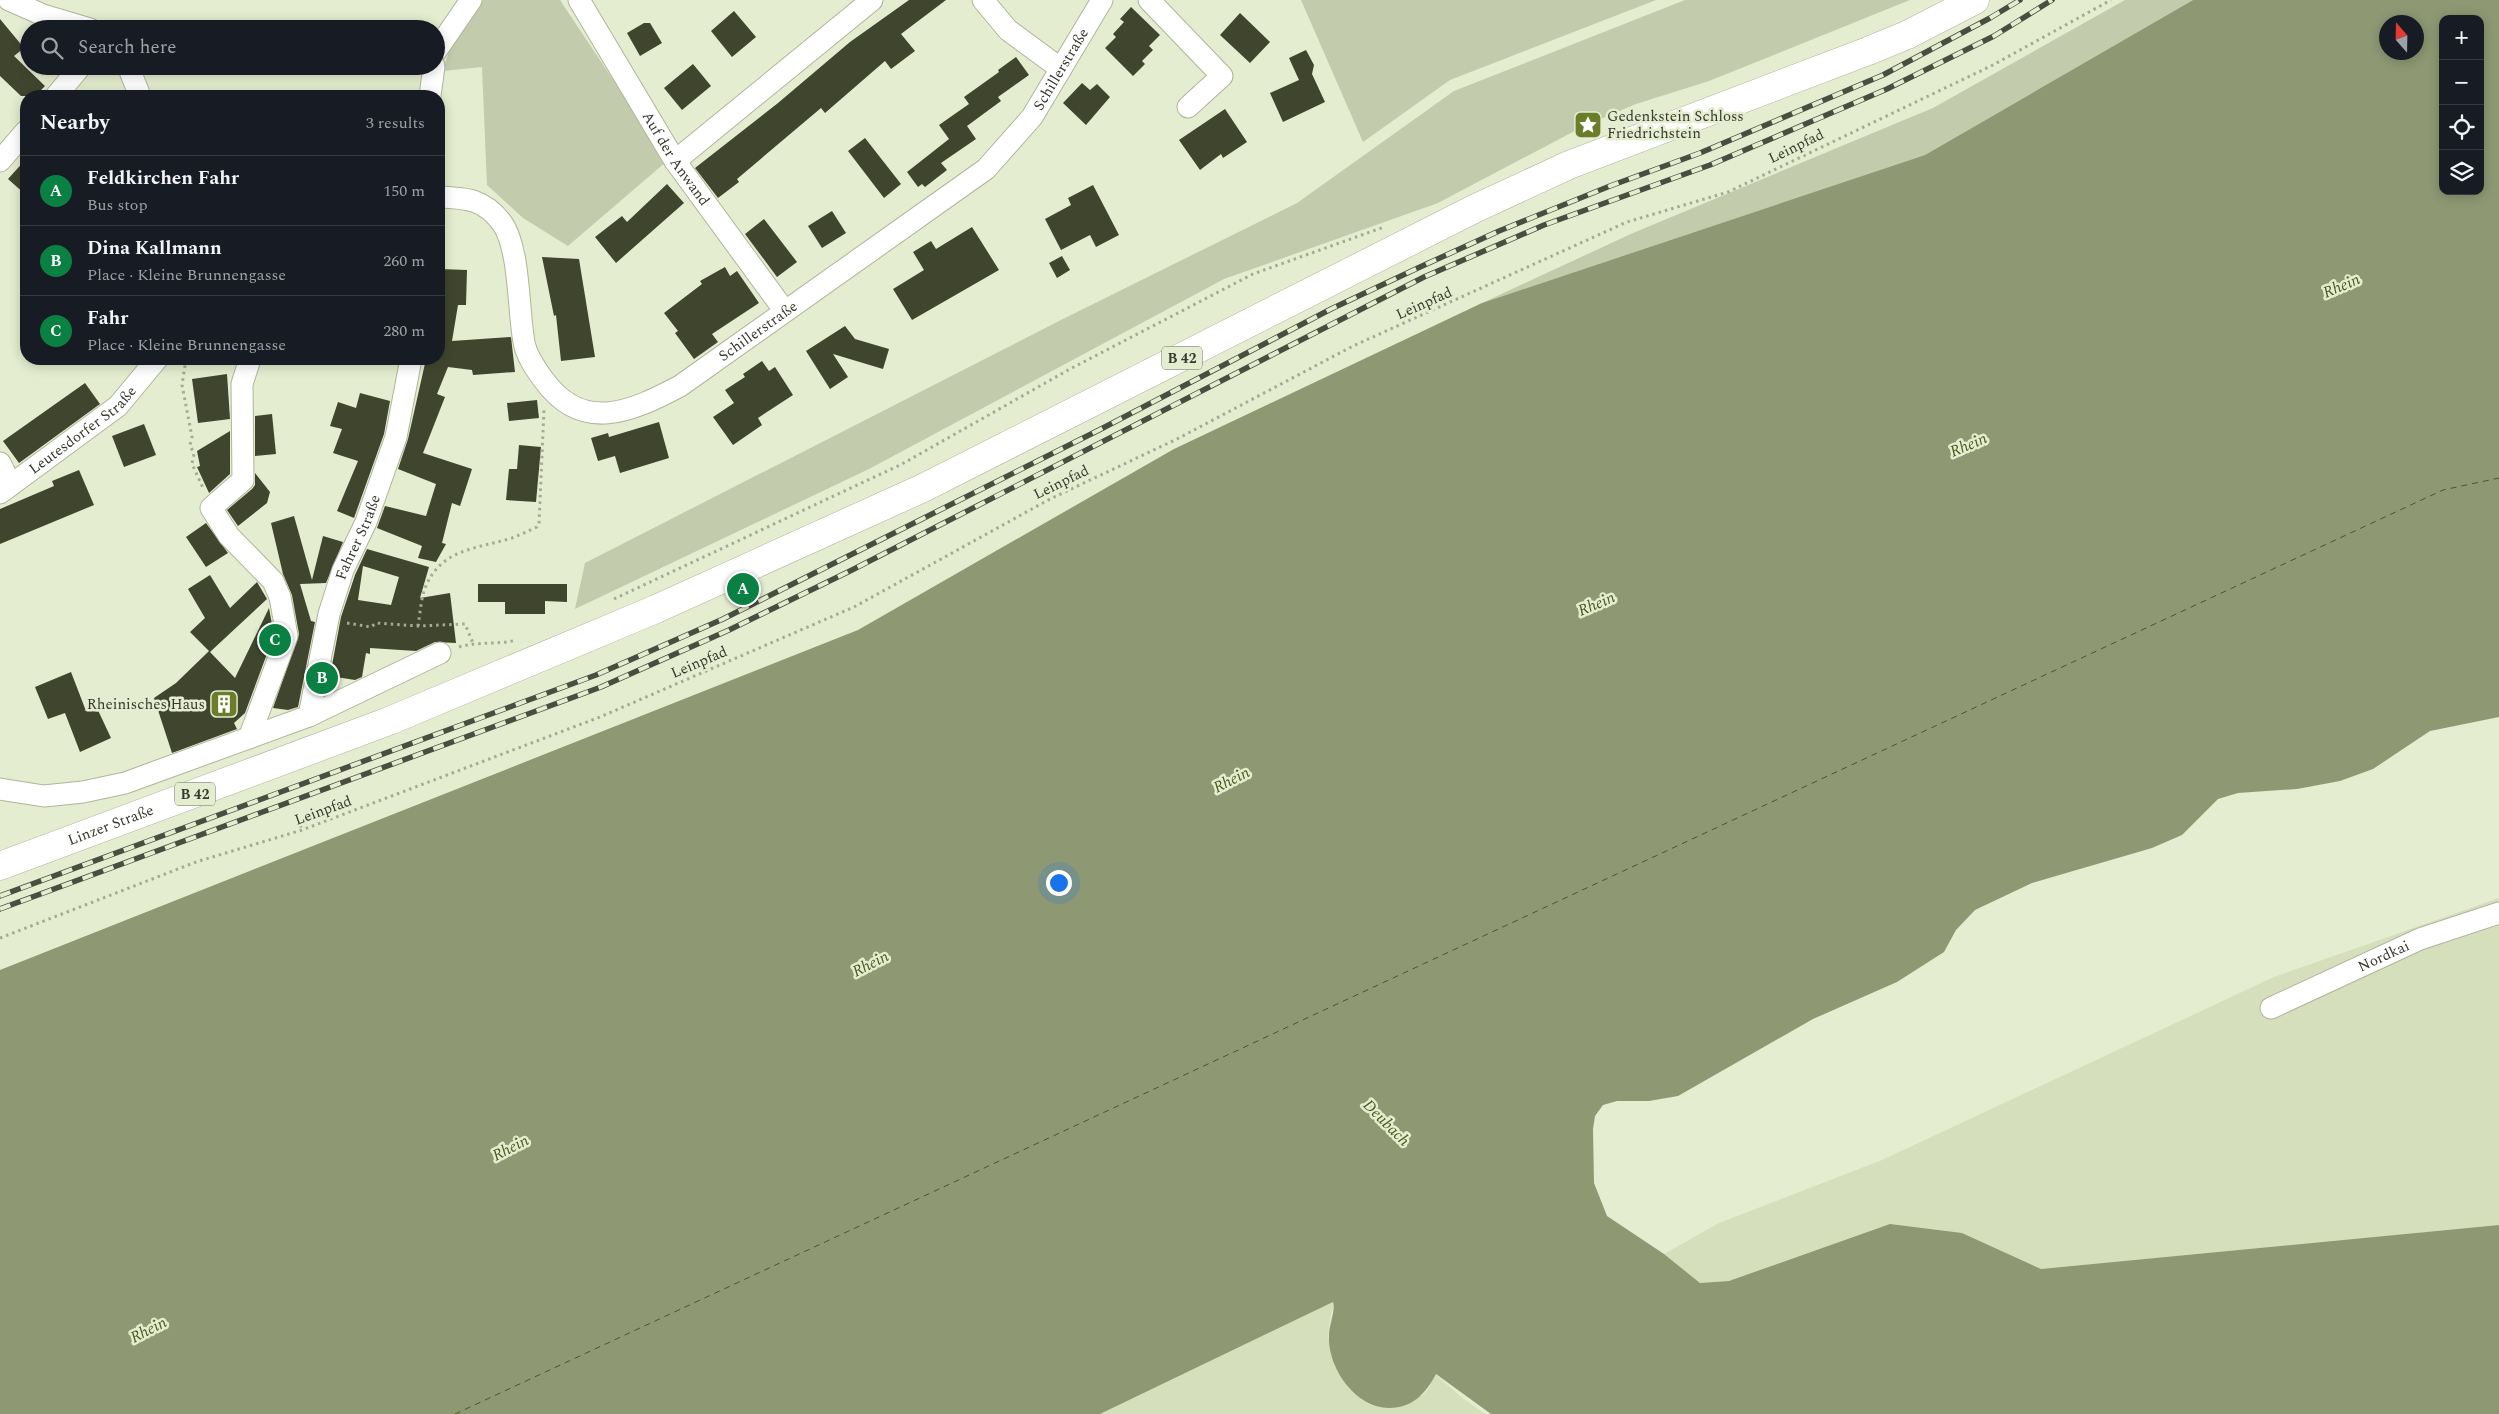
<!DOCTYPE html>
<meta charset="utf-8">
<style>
body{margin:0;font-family:Spectral,serif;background:#242831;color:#f1f3f6}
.controls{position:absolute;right:15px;top:15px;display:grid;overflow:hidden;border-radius:10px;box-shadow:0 2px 12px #0003}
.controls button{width:45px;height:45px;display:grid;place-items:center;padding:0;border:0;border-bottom:1px solid #363941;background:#171b24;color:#f1f3f6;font:25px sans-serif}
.compass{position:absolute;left:2379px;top:15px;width:45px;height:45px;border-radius:50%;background:#171b24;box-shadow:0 2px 12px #0003;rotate:340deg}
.you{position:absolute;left:1058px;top:882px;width:18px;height:18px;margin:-12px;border:4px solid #fff;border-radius:50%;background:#1a73e8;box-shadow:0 0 0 8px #1a73e833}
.badge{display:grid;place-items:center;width:32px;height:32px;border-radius:50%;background:#0b8043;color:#fff;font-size:16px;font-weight:700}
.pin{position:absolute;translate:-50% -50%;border:2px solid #fff;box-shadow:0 1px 5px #0006}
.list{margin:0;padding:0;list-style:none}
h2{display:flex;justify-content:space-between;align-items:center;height:65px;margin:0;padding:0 20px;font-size:21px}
h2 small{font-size:16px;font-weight:400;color:#9ea1a6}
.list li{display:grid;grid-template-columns:32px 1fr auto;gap:15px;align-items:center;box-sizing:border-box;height:70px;padding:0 20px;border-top:1px solid #363941}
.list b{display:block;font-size:19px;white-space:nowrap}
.list p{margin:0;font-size:16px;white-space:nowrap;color:#9ea1a6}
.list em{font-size:16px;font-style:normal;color:#9ea1a6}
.icon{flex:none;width:28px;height:28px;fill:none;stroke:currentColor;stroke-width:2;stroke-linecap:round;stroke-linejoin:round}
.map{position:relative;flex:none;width:2499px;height:1414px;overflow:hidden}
.search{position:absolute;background:#171b24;box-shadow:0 2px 12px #0003;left:20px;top:20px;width:425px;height:55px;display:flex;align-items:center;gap:12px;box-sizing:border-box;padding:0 18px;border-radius:28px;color:#9ea1a6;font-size:19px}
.panel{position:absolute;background:#171b24;box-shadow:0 2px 12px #0003;left:20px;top:90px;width:425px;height:275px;border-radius:20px}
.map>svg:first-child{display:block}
.built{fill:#d5dfbc}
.green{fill:#c2cbac}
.water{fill:#8e9873;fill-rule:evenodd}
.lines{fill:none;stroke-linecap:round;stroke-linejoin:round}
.ferry{stroke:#4c581d;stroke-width:1;stroke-dasharray:6 5;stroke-linecap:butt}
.building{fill:#40462e;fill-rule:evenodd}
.minor-casing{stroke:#aeb69a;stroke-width:23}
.major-casing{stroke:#aeb69a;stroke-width:29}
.path{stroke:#a4aa93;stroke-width:3;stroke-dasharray:2.5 4;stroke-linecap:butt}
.minor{stroke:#fff;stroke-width:21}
.major{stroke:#fff;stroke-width:28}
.rail-casing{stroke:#4a4d3f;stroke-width:5.5}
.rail{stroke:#e4edcf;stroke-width:4;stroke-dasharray:11;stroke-linecap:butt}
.labels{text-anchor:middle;stroke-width:5;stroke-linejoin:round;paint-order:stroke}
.shield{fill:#e4edcf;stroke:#6a6f5e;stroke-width:1}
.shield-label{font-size:14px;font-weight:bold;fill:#36392d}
.street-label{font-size:15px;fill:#36392d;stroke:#e4edcf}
.poi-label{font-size:15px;fill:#36392d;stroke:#e4edcf;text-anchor:start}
.water-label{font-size:16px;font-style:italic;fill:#4c581d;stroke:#e4edcf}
</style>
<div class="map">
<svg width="2499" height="1414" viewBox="0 0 2499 1414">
<rect width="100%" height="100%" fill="#e4edcf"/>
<g class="built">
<polygon points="2499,898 2499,1225 2041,1269 1962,1233 1729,1281 1700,1283 1664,1254 1719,1223 1882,1160 2274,977"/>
<polygon points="1335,1301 1330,1319 1328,1337 1332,1354 1339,1373 1349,1388 1363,1400 1422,1396 1429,1388 1435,1374 1460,1396 1485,1414 1100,1414"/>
</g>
<g class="green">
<polygon points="483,0 560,0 667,161 568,246 523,218 487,185 482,67 443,71 453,38"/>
<polygon points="1301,0 1656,0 1450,80 1363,142"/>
<polygon points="1685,0 1910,0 1709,81 1636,104 1584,126 1438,203 1224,279 869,469 575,609 585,563 1059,321 1297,203 1454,91"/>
<polygon points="2125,0 2193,0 1925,155 1482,303 1633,233 1933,108"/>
</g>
<path class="water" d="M2193,0H2499V717L2430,731L2373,769L2340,781L2297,789L2238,793L2218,799L2182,835L2152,848L2032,883L1975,910L1956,930L1944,952L1897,982L1813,1019L1678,1096L1649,1101H1617L1603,1105L1595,1116L1593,1129L1594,1183L1607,1216L1664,1254L1700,1283L1729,1281L1890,1224L1962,1233L2041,1269L2499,1225V1414H1491L1436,1374C1426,1393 1413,1408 1389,1408C1355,1408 1327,1367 1329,1335C1329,1325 1336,1309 1333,1302L1100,1414H0V970L858,630L1174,449L1482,303L1925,155ZM2443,19H2480V191H2443ZM2386,22H2416V52H2386Z"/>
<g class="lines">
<polyline class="ferry" points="455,1414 2443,490 2499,478"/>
</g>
<g class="building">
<polygon points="909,0 946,0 901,34 915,51 891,69 885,61 825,113 821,108 737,179 739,182 718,198 695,168 778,103 850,42"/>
<polygon points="1131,7 1160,35 1149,46 1153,50 1142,61 1145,64 1133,76 1105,48 1116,37 1113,34 1124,22 1120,19"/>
<polygon points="734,11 756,37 732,57 711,31"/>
<polygon points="1240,13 1270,42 1250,63 1220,35"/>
<polygon points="0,19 24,48 14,56 45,86 35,96 21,96 0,76"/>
<polygon points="644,23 650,23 662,43 640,56 627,33"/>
<polygon points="1306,50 1314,65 1312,74 1325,102 1283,122 1270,93 1299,80 1289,58"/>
<polygon points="1016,57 1029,75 998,97 1001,101 967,126 976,139 941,163 947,170 925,187 922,184 918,187 907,172 949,139 939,125 969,104 964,97 999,72 998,70"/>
<polygon points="693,64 711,86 682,110 664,88"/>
<polygon points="1082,83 1090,90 1097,84 1110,97 1086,125 1063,103"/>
<polygon points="1225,109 1247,142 1223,158 1221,154 1200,170 1179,140"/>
<polygon points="865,138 901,184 884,198 848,151"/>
<polygon points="26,159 26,195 8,179"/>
<polygon points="667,184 684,203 616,263 595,237 622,216 627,222"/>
<polygon points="1093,185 1119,235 1096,247 1090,235 1061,250 1045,219 1071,205 1068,198"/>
<polygon points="832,211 846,233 822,248 808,226"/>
<polygon points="764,219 797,262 777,277 745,234"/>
<polygon points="972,227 999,270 912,320 893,289 924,270 913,252 931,241 936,249"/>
<polygon points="1062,256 1070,270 1057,278 1049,263"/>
<polygon points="542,257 579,259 595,357 561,361 556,315 554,316"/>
<polygon points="725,267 730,276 737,271 759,303 712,334 718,342 694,359 675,333 678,331 664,313 702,284 700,281"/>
<polygon points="440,269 467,270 466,305 458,305 452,341 511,337 515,372 473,375 472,370 448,367 437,394 445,397 423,453 472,469 460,506 452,503 442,543 446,544 436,562 418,558 422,546 377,528 385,506 426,516 436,484 398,469 408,439 426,359 439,359"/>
<polygon points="845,326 855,339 889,349 883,369 833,354 848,377 830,389 806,351"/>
<polygon points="762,361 769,371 775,367 793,395 758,418 762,425 733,445 713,417 734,403 725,390 745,377 743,374"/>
<polygon points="227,374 230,419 198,423 192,379"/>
<polygon points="85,383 100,404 19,463 3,441"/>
<polygon points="360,393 390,401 384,434 354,518 337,511 358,461 333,453 342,429 330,426 338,402 356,408"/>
<polygon points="537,400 539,418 509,421 507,403"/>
<polygon points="272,414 276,454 255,456 255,416"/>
<polygon points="659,422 669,458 620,473 615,456 598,461 591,438 608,433 609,437"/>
<polygon points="144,424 156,455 124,467 112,436"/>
<polygon points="230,431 230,474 209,493 197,467 200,466 197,451"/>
<polygon points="519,445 541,447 536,502 506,500 509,469 517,469"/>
<polygon points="79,470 94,505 0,544 0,509 54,486 52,481"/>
<polygon points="255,473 270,492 267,503 238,526 227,510 252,489 255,485"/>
<polygon points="294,516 312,580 323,536 343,542 326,583 300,584 311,621 315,622 298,707 288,710 273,708 299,634 292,595 283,574 271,523"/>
<polygon points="206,523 228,553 206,567 186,537"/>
<path d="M367,549L429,567L420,598L450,593L456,643L435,642L416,651L370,648V654L366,653L362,677L355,680L330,676L341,617L355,575ZM363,566L399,577L391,605L358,600Z"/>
<polygon points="210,575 230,608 257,582 267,599 210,652 235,678 269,608 274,635 245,713 234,723 237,729 172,753 154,698 176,683 209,651 190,632 205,618 188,589"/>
<polygon points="478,584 567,584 567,602 545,601 545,614 505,614 505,602 478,602"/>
<polygon points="71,672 86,711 96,706 111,738 80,752 65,713 48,719 35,687"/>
</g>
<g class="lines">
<defs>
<g id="minor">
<polyline points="9,0 43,15 90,29"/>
<path id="s1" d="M579,0L675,161L784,310"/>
<polyline points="983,0 1008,30 1061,69"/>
<polyline points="1149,0 1222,76 1188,107"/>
<polyline points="436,51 471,0"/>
<polyline points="128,66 140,96"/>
<polyline points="56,96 81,66"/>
<polyline points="430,96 434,66"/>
<polyline points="0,161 26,131"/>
<polyline points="675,161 872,0"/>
<path id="s2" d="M439,197C467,198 484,199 502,223C520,248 518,310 524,342C526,355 535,368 543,379C582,434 631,412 680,386L986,169L1032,117L1102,0"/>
<polyline points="0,463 11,485"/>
<path id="s3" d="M0,493L118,406L157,359"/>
<path id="s4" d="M309,716L329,614L343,570L366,522L396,437L411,359"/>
<polyline points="249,738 287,636 280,597 273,581 229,536 211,508 243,480 242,384 250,359"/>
<polyline points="0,789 44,796 83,792 125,783 309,716 440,653"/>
<path id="s5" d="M2271,1008L2420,939L2499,913"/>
</g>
<g id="major">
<path id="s6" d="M0,866L389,721L656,609L923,488L1474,209L1569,165L1868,51L1907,35L1975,0"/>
</g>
</defs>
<use href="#minor" class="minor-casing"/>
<use href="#major" class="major-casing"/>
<g class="path">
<polyline points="186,359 182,385 192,437 190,445 194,454 192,464 203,488"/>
<polyline points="614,599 902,464 1070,369 1253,274 1384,227"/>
<polyline points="347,623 371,627 376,623 418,626 465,624 473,643"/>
<path d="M418,626C420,614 421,599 425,588C441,548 477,549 512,538C520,535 528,531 537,527L539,524L544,409"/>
<path d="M459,647C479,641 497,645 517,640"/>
<polyline points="298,819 302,830"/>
<polyline points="0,938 196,862 302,830 600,717 854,607 1050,499 1177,439 1353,346 1627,222 1728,192 1991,66 2111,0"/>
</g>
<use href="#minor" class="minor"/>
<use href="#major" class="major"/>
<defs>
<g id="rail">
<polyline points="0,896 596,675 723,619 1101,429 1331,309 1420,267 1499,231 1610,186 1700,153 1883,75 1990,18 2020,0"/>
<polyline points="0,909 601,687 729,630 852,570 1424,277 1544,225 1710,165 1887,89 1994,36 2052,0"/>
</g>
</defs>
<use href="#rail" class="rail-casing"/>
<use href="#rail" class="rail"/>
</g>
<defs>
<symbol id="sight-square" viewBox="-11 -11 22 22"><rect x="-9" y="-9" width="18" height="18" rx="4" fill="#6b7c2a" stroke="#e4edcf"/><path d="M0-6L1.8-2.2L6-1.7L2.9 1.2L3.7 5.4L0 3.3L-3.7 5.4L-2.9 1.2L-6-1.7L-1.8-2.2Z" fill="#fff"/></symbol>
<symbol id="building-square" viewBox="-11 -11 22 22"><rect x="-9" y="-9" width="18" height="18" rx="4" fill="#6b7c2a" stroke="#e4edcf"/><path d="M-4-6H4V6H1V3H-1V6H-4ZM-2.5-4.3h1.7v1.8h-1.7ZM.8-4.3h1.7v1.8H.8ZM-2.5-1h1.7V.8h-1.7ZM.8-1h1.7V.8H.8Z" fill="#fff"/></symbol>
</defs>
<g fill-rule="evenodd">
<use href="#sight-square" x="1572" y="109" width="32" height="32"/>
<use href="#building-square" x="208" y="688" width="32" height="32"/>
</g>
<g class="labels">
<g class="shield">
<rect x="1162" y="346.5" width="40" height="23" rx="4"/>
<rect x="175" y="782.5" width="40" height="23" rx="4"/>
</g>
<g class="shield-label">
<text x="1182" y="363">B 42</text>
<text x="195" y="799">B 42</text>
</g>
<g class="street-label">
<text dy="5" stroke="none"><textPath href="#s2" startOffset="890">Schillerstraße</textPath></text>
<text transform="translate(1796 146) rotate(-26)" y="5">Leinpfad</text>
<text dy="5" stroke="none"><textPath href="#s1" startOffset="186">Auf der Anwand</textPath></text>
<text transform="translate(1424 303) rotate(-24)" y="5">Leinpfad</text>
<text dy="5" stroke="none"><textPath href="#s2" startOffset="485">Schillerstraße</textPath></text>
<text dy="5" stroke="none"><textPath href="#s3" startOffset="104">Leutesdorfer Straße</textPath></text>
<text transform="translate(1061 482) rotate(-26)" y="5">Leinpfad</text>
<text dy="5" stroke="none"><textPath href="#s4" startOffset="186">Fahrer Straße</textPath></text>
<text transform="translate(699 662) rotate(-23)" y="5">Leinpfad</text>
<text transform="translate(323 810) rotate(-20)" y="5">Leinpfad</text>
<text dy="5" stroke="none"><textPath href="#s6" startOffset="118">Linzer Straße</textPath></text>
<text dy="5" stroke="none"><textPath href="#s5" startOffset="124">Nordkai</textPath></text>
</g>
<g class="poi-label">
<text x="1607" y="121">Gedenkstein Schloss<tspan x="1607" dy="17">Friedrichstein</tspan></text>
<text x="205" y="709" text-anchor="end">Rheinisches Haus</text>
</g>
<g class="water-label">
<text transform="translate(2341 285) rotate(-23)" y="6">Rhein</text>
<text transform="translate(1968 444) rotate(-23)" y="6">Rhein</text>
<text transform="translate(1596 603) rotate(-23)" y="6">Rhein</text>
<text transform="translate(1231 779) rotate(-27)" y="6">Rhein</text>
<text transform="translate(870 963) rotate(-27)" y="6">Rhein</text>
<text transform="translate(1387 1122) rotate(45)" y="6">Deubach</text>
<text transform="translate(510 1147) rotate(-27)" y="6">Rhein</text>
<text transform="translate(148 1329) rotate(-27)" y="6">Rhein</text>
</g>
</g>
</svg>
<div class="controls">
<button>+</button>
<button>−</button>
<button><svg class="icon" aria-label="locate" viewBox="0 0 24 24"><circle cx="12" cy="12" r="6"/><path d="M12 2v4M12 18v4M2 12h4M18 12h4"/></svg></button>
<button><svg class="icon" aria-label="layers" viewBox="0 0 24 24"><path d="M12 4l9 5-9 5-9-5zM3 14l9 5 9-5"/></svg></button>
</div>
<svg class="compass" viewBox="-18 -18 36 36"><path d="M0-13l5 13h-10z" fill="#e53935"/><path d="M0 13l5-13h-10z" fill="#9ea1a6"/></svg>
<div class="you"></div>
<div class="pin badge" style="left:743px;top:589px">A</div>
<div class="pin badge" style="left:322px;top:678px">B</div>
<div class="pin badge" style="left:275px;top:640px">C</div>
<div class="search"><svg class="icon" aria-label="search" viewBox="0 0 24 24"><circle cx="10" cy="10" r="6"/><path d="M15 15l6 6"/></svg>Search here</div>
<section class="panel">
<h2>Nearby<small>3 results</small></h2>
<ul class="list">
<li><span class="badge">A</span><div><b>Feldkirchen Fahr</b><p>Bus stop</p></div><em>150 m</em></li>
<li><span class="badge">B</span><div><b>Dina Kallmann</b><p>Place · Kleine Brunnengasse</p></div><em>260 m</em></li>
<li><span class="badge">C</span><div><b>Fahr</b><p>Place · Kleine Brunnengasse</p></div><em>280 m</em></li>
</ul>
</section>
</div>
